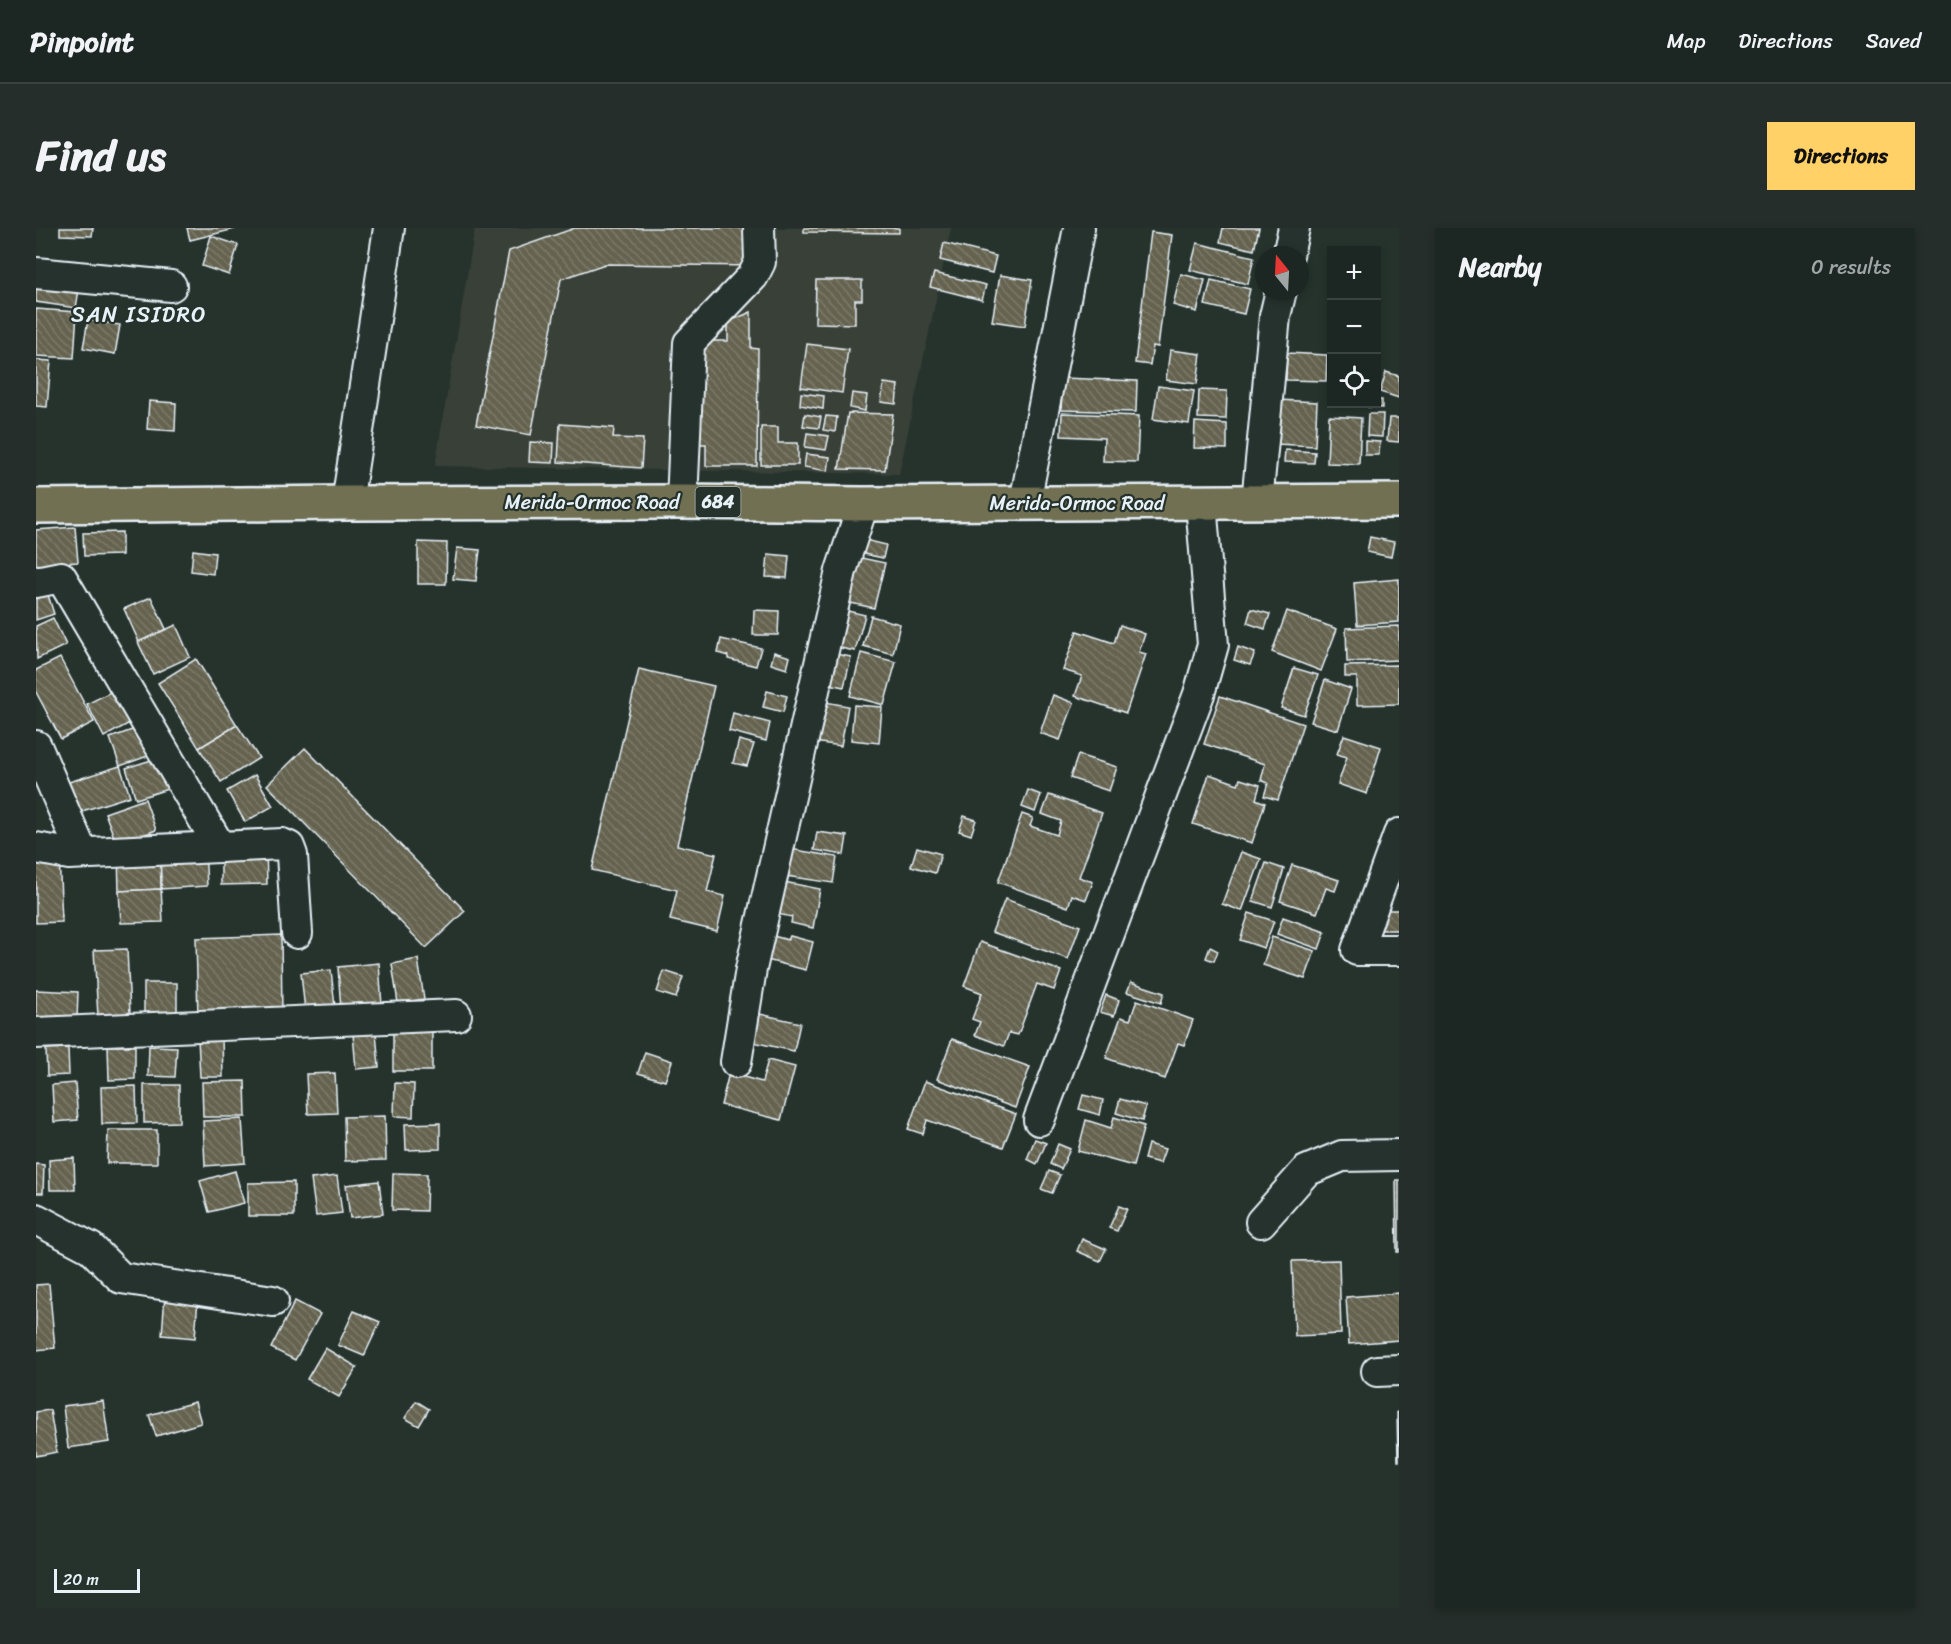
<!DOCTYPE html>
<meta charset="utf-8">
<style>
body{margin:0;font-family:Sriracha,sans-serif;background:#252e2a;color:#f1f3f6}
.controls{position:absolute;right:18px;top:18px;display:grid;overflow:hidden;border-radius:0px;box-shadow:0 3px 9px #0003}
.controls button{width:54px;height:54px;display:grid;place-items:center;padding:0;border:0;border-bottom:2px solid #3a4340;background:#1c2622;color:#f1f3f6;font:30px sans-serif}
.compass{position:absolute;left:1219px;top:18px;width:54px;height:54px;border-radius:50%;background:#1c2622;box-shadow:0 3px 9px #0003;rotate:342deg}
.scale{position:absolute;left:18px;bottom:15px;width:86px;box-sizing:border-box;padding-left:6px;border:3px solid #e8f1f8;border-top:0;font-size:16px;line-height:21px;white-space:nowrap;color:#e8f1f8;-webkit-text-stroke:4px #26332d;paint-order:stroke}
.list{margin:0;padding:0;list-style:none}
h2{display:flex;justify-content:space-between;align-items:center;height:78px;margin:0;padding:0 24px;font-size:26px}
h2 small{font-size:20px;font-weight:400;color:#a0a5a5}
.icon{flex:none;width:33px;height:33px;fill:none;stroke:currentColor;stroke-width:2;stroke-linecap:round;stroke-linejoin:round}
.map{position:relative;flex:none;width:1363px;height:1380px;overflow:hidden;border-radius:0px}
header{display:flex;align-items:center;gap:36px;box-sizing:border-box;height:84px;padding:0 30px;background:#1c2622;border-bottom:2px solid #3a4340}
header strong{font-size:28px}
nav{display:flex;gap:33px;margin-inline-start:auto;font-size:21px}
.intro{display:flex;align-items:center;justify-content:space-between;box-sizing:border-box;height:144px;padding:0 36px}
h1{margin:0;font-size:42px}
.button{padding:15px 27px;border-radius:0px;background:#ffd166;color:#111;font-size:21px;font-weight:700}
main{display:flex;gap:36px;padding:0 36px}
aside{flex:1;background:#1c2622;border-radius:0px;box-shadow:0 3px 9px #0003}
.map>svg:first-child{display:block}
.built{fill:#394137}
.building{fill:url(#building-back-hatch);stroke:#e8f1f8;stroke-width:1.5}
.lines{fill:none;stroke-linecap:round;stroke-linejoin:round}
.minor-casing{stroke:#e8f1f8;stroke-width:34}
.highway-casing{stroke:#e8f1f8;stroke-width:38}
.minor{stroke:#26332d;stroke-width:30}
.highway{stroke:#716f52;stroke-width:33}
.labels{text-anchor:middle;stroke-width:4.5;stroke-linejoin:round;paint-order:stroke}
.shield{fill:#26332d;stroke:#aeb8bb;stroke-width:1.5}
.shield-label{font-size:18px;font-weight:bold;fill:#e8f1f8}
.street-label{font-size:20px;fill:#e8f1f8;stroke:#26332d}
.quarter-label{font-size:22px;letter-spacing:1.5px;fill:#e8f1f8;stroke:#26332d}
</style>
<header>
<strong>Pinpoint</strong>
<nav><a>Map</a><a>Directions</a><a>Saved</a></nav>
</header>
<div class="intro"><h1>Find us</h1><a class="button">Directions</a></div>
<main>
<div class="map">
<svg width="1363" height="1380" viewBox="0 0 1363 1380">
<defs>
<pattern id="building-back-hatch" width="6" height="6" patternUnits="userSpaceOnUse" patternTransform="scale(1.5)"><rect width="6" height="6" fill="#65634f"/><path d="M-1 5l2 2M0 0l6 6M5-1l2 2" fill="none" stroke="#7b7a69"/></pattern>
</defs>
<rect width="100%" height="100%" fill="#26332d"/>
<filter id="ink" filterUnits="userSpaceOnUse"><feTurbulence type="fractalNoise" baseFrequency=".0167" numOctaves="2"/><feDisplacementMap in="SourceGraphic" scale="12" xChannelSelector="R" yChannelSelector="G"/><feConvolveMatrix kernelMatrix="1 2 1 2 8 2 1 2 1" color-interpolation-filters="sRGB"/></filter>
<g filter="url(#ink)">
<polygon class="built" points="439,0 915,0 863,246 399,238"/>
<g class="building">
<polygon points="24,0 57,0 56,8 24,7"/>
<polygon points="151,0 199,0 199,1 154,12"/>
<polygon points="539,0 720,0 719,38 569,36 525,51 495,207 440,197 473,23"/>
<polygon points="768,0 863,0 863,5 768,4"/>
<polygon points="1187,0 1223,0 1218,22 1184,14"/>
<polygon points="1115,4 1136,7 1122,119 1117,118 1114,137 1099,135"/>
<polygon points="175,8 202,17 193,47 166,38"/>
<polygon points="908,15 960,28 956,45 904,32"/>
<polygon points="1161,15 1218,29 1212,56 1154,42"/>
<polygon points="898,45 950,57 946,72 894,59"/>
<polygon points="1145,46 1169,52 1161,84 1137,77"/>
<polygon points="964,47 996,52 989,98 956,93"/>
<polygon points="0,49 44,55 40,80 0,74"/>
<polygon points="780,52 826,52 826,72 819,72 819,96 779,95"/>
<polygon points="1175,52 1214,61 1208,86 1169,77"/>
<polygon points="0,81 41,84 38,130 0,128"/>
<polygon points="715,84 715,120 722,121 721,238 670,238 670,216 657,216 658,113 692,113 692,94"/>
<polygon points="52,92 84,97 79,126 47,120"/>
<polygon points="771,116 812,121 806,165 765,159"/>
<polygon points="1134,122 1165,126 1161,156 1130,152"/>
<polygon points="1251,125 1291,127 1290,153 1250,152"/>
<polygon points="0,132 15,133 11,179 0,178"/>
<polygon points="1350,144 1363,148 1363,170 1344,164"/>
<polygon points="1027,150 1101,153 1100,184 1025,182"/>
<polygon points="848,155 862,157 860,176 845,174"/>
<polygon points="1122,158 1158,163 1153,196 1117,191"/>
<polygon points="1163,162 1191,163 1190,191 1162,190"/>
<polygon points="765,165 788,168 787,181 764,177"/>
<polygon points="816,165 831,167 829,183 814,180"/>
<polygon points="1242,172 1281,174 1279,218 1240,216"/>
<polygon points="1340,172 1346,172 1346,180 1332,179 1333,176 1340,176"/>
<polygon points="113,173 140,175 139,203 111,201"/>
<polygon points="812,185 857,186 849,242 803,241"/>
<polygon points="1026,185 1103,188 1101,234 1067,233 1068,210 1025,208"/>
<polygon points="769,186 785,189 783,200 767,198"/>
<polygon points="1332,186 1347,186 1346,209 1331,208"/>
<polygon points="790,188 801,189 799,204 787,202"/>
<polygon points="1293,188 1325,190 1323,236 1291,235"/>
<polygon points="1353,190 1363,190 1363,214 1351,213"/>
<polygon points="1159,194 1191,196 1191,221 1158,220"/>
<polygon points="524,196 578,200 577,210 607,211 605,240 522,234"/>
<polygon points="725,199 742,199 742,215 762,215 762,237 725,237"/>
<polygon points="771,205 793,208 790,222 769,219"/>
<polygon points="1329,213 1344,214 1343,227 1329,227"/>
<polygon points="494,214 518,215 517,235 493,234"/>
<polygon points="1249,222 1279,224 1278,235 1248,234"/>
<polygon points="770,226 794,229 792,243 768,239"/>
<polygon points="39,299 42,334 0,337 0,302"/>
<polygon points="86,304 86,327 48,328 47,305"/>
<polygon points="1334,309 1358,314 1355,329 1331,324"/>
<polygon points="821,310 850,317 847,330 818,324"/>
<polygon points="382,314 411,315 410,356 382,356"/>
<polygon points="421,320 444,322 440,353 417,351"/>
<polygon points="157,322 179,325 177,346 155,343"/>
<polygon points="732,326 753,328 751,350 730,349"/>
<polygon points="816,328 849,335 838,380 805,373"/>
<polygon points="1363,351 1363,394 1321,397 1318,355"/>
<polygon points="8,354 18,386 0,392 0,356"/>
<polygon points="115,369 130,401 103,414 88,381"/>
<polygon points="799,380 829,387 819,423 790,417"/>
<polygon points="1215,381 1234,386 1229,401 1211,395"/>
<polygon points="718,382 743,383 742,407 717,407"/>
<polygon points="1251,383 1301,401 1285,443 1236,424"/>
<polygon points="835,388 864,396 857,426 827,418"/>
<polygon points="17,390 30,417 1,431 0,398"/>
<polygon points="140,397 154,429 117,446 102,414"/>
<polygon points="1084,397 1109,406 1103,424 1110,426 1090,485 1039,468 1046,448 1027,442 1041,403 1078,415"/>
<polygon points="1363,398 1363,432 1311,434 1310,400"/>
<polygon points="685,411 725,420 720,438 692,431 692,428 682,425"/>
<polygon points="1202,419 1219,425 1214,437 1198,432"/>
<polygon points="738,424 754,429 751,441 735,436"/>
<polygon points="790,424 815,429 808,459 783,454"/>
<polygon points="825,425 860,434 848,477 814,468"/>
<polygon points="24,430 58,494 25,511 0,464 0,442"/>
<polygon points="160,431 201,497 163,520 122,455"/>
<polygon points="1363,437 1363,476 1321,477 1321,449 1309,449 1309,438"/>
<polygon points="1258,440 1282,447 1268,487 1245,480"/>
<polygon points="603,441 678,458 641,617 680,626 671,664 689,668 681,703 634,692 641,662 556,642"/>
<polygon points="1289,452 1315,461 1302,502 1275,494"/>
<polygon points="86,458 103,490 68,509 51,476"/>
<polygon points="731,463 751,468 747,484 727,479"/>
<polygon points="1017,467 1038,475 1024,512 1004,505"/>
<polygon points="1184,468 1267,496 1242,572 1228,568 1232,555 1225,552 1229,536 1168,516"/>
<polygon points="778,472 812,478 805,518 771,513"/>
<polygon points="818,477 846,479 843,515 815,512"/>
<polygon points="697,485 734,495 730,513 693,503"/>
<polygon points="110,497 120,525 84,538 74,510"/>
<polygon points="201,497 223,530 185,554 163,520"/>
<polygon points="1308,507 1345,519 1331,566 1302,556 1311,529 1301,526"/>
<polygon points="703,512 718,516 711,538 697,535"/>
<polygon points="269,520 429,683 390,720 231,557"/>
<polygon points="1042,527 1081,539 1073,563 1034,550"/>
<polygon points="128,528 138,559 100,571 90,540"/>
<polygon points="84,538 94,568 43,584 33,554"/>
<polygon points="1173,546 1202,556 1204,551 1224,557 1220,571 1229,575 1216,615 1157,596"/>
<polygon points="219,547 237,578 209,594 191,563"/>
<polygon points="992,562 1005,567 999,584 986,579"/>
<polygon points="1013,567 1066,585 1043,649 1057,654 1050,672 1036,667 1032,679 962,654 986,586 997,590 994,598 1021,607 1025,593 1006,586"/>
<polygon points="109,571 120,602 81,617 69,585"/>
<polygon points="928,588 940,592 935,607 923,603"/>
<polygon points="781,604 811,608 808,627 778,622"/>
<polygon points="230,618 231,656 185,657 185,619"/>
<polygon points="881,619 905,626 899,645 875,638"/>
<polygon points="748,620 801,629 797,655 743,647"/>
<polygon points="169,622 171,658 125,661 124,624"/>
<polygon points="124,624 125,661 83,663 82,626"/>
<polygon points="1205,624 1225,631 1206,683 1186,676"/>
<polygon points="0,626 23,626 26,694 0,695"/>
<polygon points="1230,635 1248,641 1236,679 1217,673"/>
<polygon points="1256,637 1303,652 1299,663 1290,660 1281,685 1244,673"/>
<polygon points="738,652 784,661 777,700 755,695 756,689 732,684"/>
<polygon points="125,661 127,694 85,695 83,663"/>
<polygon points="969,671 1044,698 1032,731 956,704"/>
<rect x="1341" y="682" width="22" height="20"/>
<polygon points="1213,685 1238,693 1228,720 1204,712"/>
<polygon points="1247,689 1289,704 1283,721 1241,706"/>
<polygon points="730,706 752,712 754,708 777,714 770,742 723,730"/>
<polygon points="245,707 246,786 162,789 160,710"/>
<polygon points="1236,709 1279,723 1269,751 1227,737"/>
<polygon points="944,714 1025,743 1018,762 1001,756 982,807 973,805 968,818 939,807 944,794 936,791 946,765 928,758"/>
<polygon points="1174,719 1182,723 1178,733 1170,730"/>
<polygon points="91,721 94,786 62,788 58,722"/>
<polygon points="382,731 388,771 362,775 356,736"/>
<polygon points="343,735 346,778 305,782 302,739"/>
<polygon points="295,742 299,779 269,783 265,745"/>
<polygon points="628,743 647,749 640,770 621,764"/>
<polygon points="1095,754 1128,765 1125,775 1091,764"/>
<rect x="108" y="755" width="33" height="34"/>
<polygon points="0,762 42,764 41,792 0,791"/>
<polygon points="1070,767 1083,772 1078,788 1064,784"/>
<polygon points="1101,772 1157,792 1148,817 1142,815 1129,851 1070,830 1085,789 1094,792"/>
<polygon points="724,786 764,795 758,823 717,814"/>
<rect x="357" y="801" width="39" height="42"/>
<polygon points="340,804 343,839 320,841 317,806"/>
<polygon points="186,809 187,849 164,849 162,810"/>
<polygon points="916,811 994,839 979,880 901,851"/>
<polygon points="72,818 99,818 99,851 73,852"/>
<polygon points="113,818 141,819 139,849 112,848"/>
<polygon points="32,820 33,847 11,848 10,821"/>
<polygon points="609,824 636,833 629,853 602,845"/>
<polygon points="732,832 759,839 745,892 685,877 693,845 726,854"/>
<polygon points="299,845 301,885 272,886 270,846"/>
<polygon points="209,853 210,889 167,889 166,854"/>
<polygon points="889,853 980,886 967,919 891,892 887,906 872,901"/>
<polygon points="39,855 42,892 18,894 16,857"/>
<polygon points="359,855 378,856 377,889 358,888"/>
<polygon points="108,857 143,857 143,894 108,895"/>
<polygon points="100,858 101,895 66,896 65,859"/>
<polygon points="1047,867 1067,872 1064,887 1043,881"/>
<polygon points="1084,871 1110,878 1106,893 1080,885"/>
<polygon points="349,888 350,932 309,933 308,889"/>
<polygon points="1078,889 1108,898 1097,938 1042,923 1050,892 1075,900"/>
<polygon points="206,891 209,935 169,938 167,893"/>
<polygon points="404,895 404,921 370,922 369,896"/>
<polygon points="72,902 121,902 121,935 71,935"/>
<polygon points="999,911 1010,915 1001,936 991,931"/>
<polygon points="1022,916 1034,921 1025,941 1014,936"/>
<polygon points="1112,916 1129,921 1124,935 1108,931"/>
<polygon points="38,930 39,962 14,962 13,932"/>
<polygon points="0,936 8,937 7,965 0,965"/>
<polygon points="199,943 208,975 173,984 164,953"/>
<polygon points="1013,943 1024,947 1016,965 1005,961"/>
<polygon points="357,945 391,946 390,983 356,982"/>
<polygon points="301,948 306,985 280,988 275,951"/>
<polygon points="1360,952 1363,952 1363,1024 1361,1024"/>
<polygon points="343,953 347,986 314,990 310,957"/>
<polygon points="258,954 258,988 212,988 212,955"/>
<polygon points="1083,978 1091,981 1081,1003 1073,1000"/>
<polygon points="1046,1011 1070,1021 1064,1033 1041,1023"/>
<polygon points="1303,1032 1305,1106 1259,1108 1256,1033"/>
<polygon points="13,1056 19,1120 0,1122 0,1057"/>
<polygon points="1363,1065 1363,1112 1313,1116 1310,1069"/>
<polygon points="129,1067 162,1070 159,1110 126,1107"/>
<polygon points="259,1073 284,1086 259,1132 235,1120"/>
<polygon points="318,1083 344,1094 328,1128 302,1117"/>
<polygon points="289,1120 321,1139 303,1169 271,1151"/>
<polygon points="67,1173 73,1214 32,1220 27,1178"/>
<polygon points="380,1173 393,1181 383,1198 369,1190"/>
<polygon points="159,1174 165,1195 120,1208 113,1187"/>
<polygon points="14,1182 21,1224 0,1228 0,1184"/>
<polygon points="1361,1184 1363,1184 1363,1233 1362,1233"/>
</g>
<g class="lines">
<defs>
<g id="minor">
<polyline points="1252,27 1258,0"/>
<polyline points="0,45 135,58"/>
<polyline points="646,274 653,115 717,48 724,34 723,0"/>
<polyline points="989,274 1043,0"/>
<polyline points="1221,274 1239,88 1245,63"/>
<polyline points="311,275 353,0"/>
<polyline points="0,354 25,349 184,619"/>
<polyline points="0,518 46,625"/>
<polyline points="1363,606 1321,722 1363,722"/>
<polyline points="0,620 33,626 246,616 253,619 256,627 261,705"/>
<polyline points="0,805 420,787"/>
<polyline points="700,834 715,741 805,343 827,276"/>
<polyline points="1003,892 1163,466 1177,417 1165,275"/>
<polyline points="0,991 55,1020 85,1050 237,1073"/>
<polyline points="1225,994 1270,943 1306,928 1363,927"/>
<polyline points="1341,1143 1363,1142"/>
</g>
<polyline id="highway" points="0,278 311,275 646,274 827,276 1363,273"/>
</defs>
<use href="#minor" class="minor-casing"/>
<use href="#highway" class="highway-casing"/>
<use href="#minor" class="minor"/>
<use href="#highway" class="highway"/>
</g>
</g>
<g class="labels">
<rect class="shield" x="659.5" y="259" width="45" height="30" rx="4.5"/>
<g class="shield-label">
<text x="682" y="280">684</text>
</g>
<g class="street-label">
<text x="556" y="281">Merida-Ormoc Road</text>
<text x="1041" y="282">Merida-Ormoc Road</text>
</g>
<g class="quarter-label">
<text x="103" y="94">SAN ISIDRO</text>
</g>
</g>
</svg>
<div class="controls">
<button>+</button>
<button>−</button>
<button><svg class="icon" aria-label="locate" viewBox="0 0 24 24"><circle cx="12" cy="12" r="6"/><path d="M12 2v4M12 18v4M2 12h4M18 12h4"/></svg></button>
</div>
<svg class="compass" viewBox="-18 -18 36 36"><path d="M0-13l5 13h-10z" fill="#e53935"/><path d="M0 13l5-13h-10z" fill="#a0a5a5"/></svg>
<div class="scale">20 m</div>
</div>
<aside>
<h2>Nearby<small>0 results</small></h2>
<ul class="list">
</ul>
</aside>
</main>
